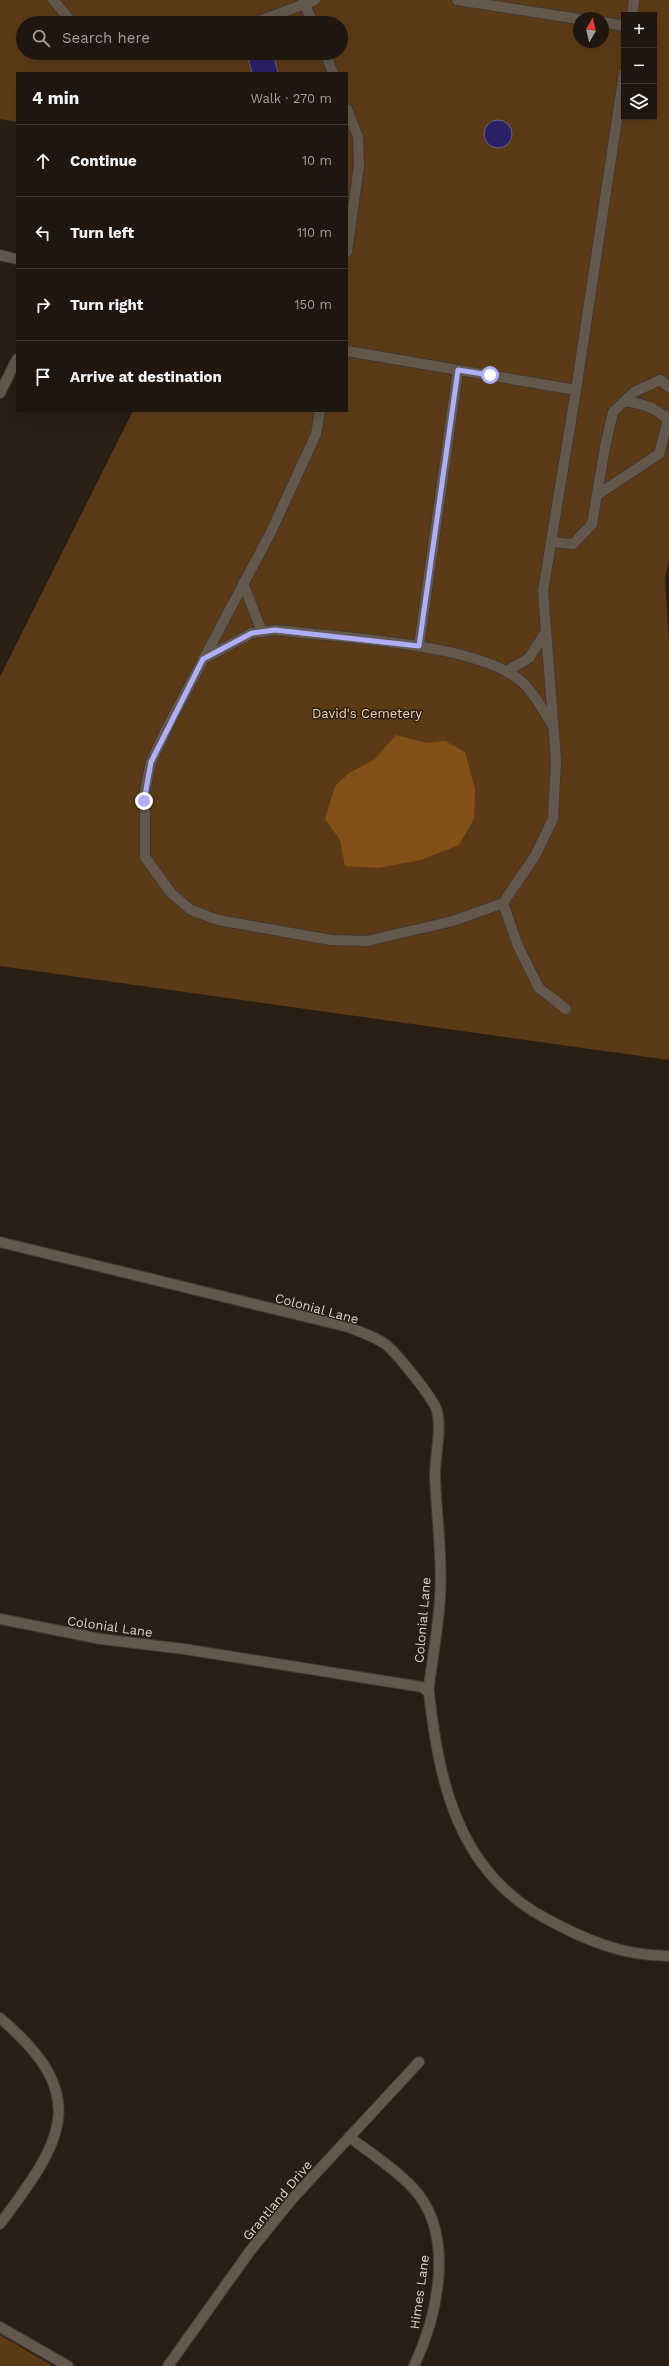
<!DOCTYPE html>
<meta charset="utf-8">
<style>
body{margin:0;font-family:"Work Sans",sans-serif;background:#261f18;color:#f1f3f6}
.controls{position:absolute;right:12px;top:12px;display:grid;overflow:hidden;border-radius:0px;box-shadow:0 4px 16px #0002}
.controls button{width:36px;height:36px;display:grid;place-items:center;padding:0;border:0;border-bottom:1px solid #3c352f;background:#1e160f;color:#f1f3f6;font:20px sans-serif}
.compass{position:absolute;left:573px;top:12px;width:36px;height:36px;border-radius:50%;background:#1e160f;box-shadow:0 4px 16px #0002;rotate:8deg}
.stop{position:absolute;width:12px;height:12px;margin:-9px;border:3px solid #aeaefa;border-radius:50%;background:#fff}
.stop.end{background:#aeaefa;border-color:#fff;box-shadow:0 1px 4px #0008}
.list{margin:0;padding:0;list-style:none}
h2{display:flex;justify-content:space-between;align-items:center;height:52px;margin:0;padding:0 16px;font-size:17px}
h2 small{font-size:13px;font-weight:400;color:#a19f9e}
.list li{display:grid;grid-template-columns:26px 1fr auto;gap:12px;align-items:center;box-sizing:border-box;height:72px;padding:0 16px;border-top:1px solid #3c352f}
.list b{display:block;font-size:15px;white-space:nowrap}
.list em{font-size:13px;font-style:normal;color:#a19f9e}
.icon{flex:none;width:22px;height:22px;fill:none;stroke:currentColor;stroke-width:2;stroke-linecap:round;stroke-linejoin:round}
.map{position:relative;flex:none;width:669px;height:2366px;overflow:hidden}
.search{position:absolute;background:#1e160f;box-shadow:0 4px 16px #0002;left:16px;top:16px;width:332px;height:44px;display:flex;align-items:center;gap:10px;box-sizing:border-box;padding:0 14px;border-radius:22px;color:#a19f9e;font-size:15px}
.panel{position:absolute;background:#1e160f;box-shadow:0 4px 16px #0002;left:16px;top:72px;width:332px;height:340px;border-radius:0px}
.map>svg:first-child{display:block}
.green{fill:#5c3a16;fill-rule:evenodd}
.water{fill:#835017}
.building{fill:#2b2068;stroke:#666776}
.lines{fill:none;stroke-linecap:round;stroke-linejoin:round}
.minor-casing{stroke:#413933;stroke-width:12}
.minor{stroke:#64584c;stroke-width:10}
.route{stroke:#aeaefa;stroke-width:5}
.labels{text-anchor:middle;stroke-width:3;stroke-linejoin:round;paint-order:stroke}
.park-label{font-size:13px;fill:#f5d1af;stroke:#281e14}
.street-label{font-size:13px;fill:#dbd4cd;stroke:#281e14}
</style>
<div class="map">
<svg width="669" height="2366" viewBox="0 0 669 2366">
<rect width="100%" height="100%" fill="#281e14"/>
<g class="green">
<path d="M0,0H669V559L665,579L669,642V1060L0,966V677L133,411H347V73H17V122L0,119ZM624,15H654V117H624ZM579,18H603V42H579ZM23,23H341V53H23Z"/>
<polygon points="0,2335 53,2366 0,2366"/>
</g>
<polygon class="water" points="396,735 426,743 445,741 465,752 475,789 474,819 459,845 421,860 378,868 345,866 340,840 325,819 335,786 349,773 375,759"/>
<g class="building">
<polygon points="247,53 273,53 278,73 252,73"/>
<circle cx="498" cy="134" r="14"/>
</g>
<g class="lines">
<defs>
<g id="minor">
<polyline points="53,0 73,23"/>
<polyline points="303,0 313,23"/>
<polyline points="457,0 579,19"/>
<polyline points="632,15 634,0"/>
<polyline points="603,22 624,26"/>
<polyline points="254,23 315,0"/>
<polyline points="325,53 333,73"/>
<polyline points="347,109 358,137 359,165 347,252"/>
<polyline points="0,255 17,259"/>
<polyline points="347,351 576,390"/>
<polyline points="0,393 17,359"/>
<path d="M625,401C643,404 655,407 668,420"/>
<polyline points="320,411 316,434 271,532 168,726 151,762 145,790 145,857 171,893 191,910 218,920 331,940 367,941 453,921 503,903 535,856 553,819 556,760 543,591 576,390 624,73"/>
<polyline points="597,495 659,454 669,416"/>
<polyline points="551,542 573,544 592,524 605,447 613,412 634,392 660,380 669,387"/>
<polyline points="243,583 262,632"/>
<polyline points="419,646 458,370"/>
<path d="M203,659L252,633L275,630C334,637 482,643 523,683C534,693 543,710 551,723"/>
<polyline points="507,671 529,658 545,633"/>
<polyline points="503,903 518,946 539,988 566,1009"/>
<path d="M0,1242L348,1327C360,1332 374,1336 385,1344C395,1351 434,1399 437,1411C442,1431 435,1454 435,1475C436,1515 443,1556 440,1597C439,1619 435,1642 432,1665C431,1674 428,1684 429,1693C439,1782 458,1870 543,1917C583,1939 622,1956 669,1956"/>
<polyline points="0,1619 101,1639 184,1649 422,1687 428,1692"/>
<path d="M0,2018C92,2096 63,2140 0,2224"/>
<path d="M349,2137C371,2153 395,2169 413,2188C456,2234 438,2315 414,2366"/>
<polyline points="0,2327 68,2366"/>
<polyline points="168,2366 250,2251 293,2198 419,2062"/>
</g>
</defs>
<use href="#minor" class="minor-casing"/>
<use href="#minor" class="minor"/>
</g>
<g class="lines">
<polyline class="route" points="144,801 151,762 203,659 252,633 275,630 419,646 458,370 490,375"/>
</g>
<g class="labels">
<g class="park-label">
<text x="367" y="718">David's Cemetery</text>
</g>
<g class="street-label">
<text transform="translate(317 1308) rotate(15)" y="5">Colonial Lane</text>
<text transform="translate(422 1620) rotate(-85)" y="5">Colonial Lane</text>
<text transform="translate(110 1626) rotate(8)" y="5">Colonial Lane</text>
<text transform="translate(277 2200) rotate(-50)" y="5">Grantland Drive</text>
<text transform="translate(419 2292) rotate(-82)" y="5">Himes Lane</text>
</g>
</g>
</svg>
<div class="controls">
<button>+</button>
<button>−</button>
<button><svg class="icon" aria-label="layers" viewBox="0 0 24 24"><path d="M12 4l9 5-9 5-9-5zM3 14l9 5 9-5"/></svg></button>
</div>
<svg class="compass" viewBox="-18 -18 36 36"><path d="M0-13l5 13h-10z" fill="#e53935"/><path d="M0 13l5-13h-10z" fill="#a19f9e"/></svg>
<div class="stop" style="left:490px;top:375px"></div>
<div class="stop end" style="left:144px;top:801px"></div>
<div class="search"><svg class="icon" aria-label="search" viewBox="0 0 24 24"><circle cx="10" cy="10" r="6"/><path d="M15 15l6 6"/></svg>Search here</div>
<section class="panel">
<h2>4 min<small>Walk · 270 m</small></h2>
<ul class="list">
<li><svg class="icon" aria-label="ahead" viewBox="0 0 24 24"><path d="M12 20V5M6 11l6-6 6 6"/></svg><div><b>Continue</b></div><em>10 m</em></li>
<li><svg class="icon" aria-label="left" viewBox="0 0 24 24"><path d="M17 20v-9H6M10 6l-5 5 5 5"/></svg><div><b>Turn left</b></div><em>110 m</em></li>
<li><svg class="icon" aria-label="right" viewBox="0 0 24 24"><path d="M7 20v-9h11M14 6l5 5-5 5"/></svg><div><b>Turn right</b></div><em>150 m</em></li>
<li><svg class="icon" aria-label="arrive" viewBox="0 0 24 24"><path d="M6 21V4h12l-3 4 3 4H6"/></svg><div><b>Arrive at destination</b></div></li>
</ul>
</section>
</div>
